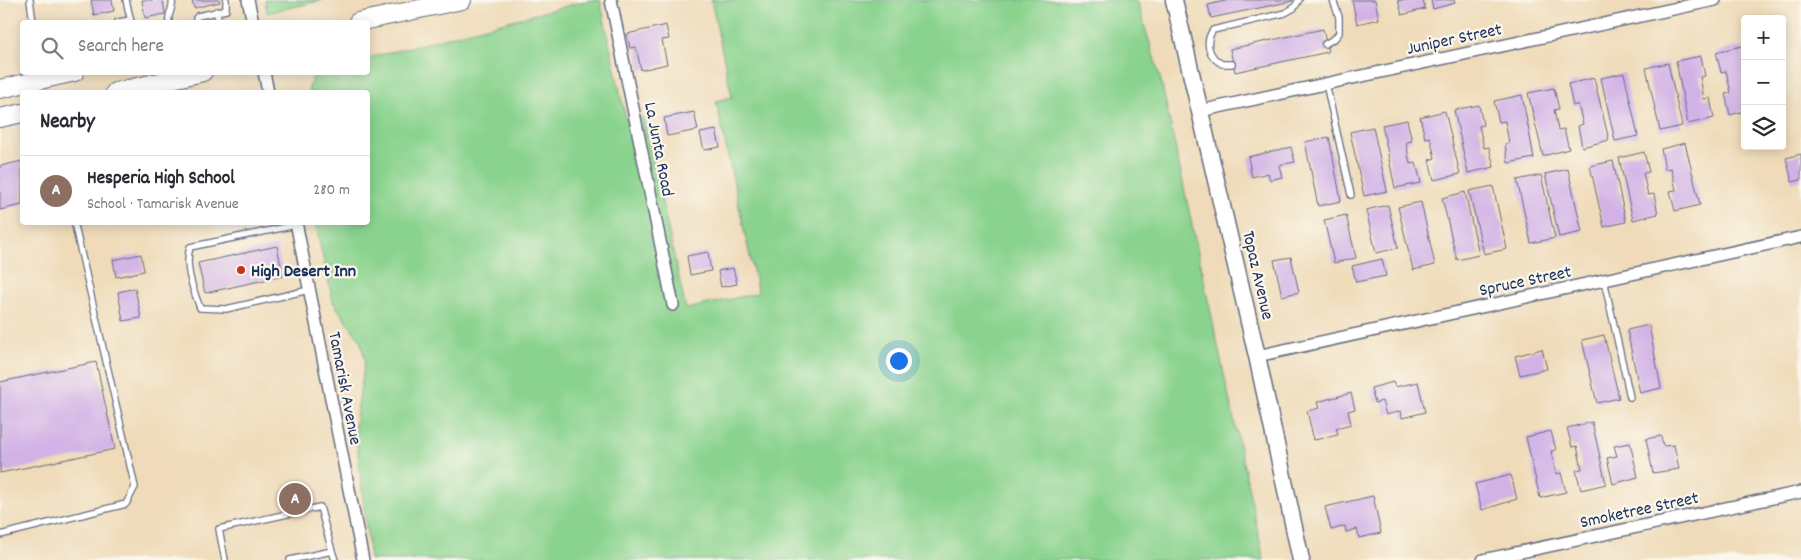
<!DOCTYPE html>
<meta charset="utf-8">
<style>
body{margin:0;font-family:Dekko,sans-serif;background:#f7f7f7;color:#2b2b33}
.controls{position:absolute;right:15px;top:15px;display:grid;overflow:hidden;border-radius:5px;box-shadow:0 2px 12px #0003}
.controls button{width:45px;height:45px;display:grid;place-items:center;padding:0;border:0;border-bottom:1px solid #e1e1e2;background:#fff;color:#2b2b33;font:25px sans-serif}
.you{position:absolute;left:898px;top:360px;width:18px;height:18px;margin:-12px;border:4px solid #fff;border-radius:50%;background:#1a73e8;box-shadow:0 0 0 8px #1a73e833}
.badge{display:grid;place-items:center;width:32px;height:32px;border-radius:50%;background:#db2777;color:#fff;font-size:16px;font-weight:700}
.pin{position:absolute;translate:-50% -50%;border:2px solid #fff;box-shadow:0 1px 5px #0006}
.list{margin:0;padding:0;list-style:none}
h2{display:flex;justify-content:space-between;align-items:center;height:65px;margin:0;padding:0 20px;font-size:21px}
h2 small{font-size:16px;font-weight:400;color:#7c7c81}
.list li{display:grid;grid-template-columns:32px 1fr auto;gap:15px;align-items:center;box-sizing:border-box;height:70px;padding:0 20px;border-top:1px solid #e1e1e2}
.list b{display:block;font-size:19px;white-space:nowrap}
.list p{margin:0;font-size:16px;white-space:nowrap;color:#7c7c81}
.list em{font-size:16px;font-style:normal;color:#7c7c81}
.icon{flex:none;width:28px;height:28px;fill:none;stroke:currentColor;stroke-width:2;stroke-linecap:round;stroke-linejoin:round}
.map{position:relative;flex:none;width:1801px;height:560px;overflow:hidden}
.search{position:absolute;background:#fff;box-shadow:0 2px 12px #0003;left:20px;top:20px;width:350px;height:55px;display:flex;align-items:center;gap:12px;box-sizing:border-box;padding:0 18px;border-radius:5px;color:#7c7c81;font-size:19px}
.panel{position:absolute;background:#fff;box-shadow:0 2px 12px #0003;left:20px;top:90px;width:350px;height:135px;border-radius:5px}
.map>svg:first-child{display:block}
.green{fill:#8ad38e;stroke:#528176}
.building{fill:#d1b1e6}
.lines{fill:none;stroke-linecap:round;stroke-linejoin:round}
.lane-casing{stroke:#656b7e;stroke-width:8}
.street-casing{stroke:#656b7e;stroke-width:14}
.secondary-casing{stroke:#656b7e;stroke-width:19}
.primary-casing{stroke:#656b7e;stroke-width:20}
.lane{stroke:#fff;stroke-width:5.5}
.street{stroke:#fff;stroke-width:11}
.secondary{stroke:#fff;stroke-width:16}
.primary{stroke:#fff;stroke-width:18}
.poi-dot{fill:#c8321e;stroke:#fbf7ec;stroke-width:2}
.labels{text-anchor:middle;stroke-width:4.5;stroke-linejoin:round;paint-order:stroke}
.street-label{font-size:18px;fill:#1b2f5e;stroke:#fbf7ec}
.poi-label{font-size:18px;font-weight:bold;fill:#1b2f5e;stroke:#fbf7ec;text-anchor:start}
</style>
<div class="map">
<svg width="1801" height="560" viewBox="0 0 1801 560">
<rect width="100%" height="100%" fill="#fbf7ec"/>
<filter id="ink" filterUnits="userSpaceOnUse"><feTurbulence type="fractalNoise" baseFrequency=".02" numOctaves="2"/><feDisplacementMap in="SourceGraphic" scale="10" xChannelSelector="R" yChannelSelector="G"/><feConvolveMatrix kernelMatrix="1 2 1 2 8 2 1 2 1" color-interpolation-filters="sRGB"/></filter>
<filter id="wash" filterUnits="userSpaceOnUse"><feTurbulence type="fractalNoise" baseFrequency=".0096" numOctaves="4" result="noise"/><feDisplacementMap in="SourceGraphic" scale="20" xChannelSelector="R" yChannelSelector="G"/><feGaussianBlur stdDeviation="1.12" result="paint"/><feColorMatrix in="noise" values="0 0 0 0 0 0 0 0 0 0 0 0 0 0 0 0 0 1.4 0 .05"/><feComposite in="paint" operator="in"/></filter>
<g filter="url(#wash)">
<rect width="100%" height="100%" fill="#efdbb9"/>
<g class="green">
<polygon points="265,0 323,0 267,13"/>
<polygon points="589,0 600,0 626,120 643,117 686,309 758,293 716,101 732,97 711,0 1137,0 1161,81 1264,560 370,560 355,426 365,359 360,340 333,302 315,223 368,222 368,92 309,92 309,86 314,75 320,73 368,72 368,58"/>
</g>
<g id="blocks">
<g class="building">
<polygon points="91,0 112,0 114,11 94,15"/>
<polygon points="142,0 163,0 165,14 145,18"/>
<polygon points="192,0 219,0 220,2 194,8"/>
<polygon points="1229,0 1293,0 1293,1 1211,18 1208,5"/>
<polygon points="1352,0 1375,0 1379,19 1357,24"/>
<polygon points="1398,0 1423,0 1425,9 1402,15"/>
<polygon points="1431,0 1454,0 1455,3 1433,9"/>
<polygon points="666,25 669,39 662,40 667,64 641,70 636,47 630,48 627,34"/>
<polygon points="1323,29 1328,52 1235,72 1230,49"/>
<polygon points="1742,46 1745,59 1745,111 1730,115 1725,94 1731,93 1726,71 1721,72 1716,52"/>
<polygon points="1701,56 1705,76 1700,77 1704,99 1710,98 1714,118 1688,124 1676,61"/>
<polygon points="1668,63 1682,126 1660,131 1646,68"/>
<polygon points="1624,73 1638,136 1615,141 1601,78"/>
<polygon points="1594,78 1609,140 1582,147 1578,126 1583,124 1578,104 1573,106 1568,84"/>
<polygon points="1554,88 1559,109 1554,110 1558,130 1564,129 1569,149 1543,156 1528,93"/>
<polygon points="1522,95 1534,158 1508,163 1505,144 1509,143 1505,121 1499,122 1494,101"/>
<polygon points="1479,105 1483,125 1479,126 1484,148 1489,147 1494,167 1468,173 1454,110"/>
<polygon points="1445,111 1460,174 1434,180 1429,160 1435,158 1430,137 1425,138 1420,117"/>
<polygon points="694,112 698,130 667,136 664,118"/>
<polygon points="1407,120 1412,141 1406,142 1410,164 1416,163 1421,183 1395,188 1382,125"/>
<polygon points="1373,127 1387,191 1364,196 1350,132"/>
<polygon points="716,130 720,147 704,150 700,133"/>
<polygon points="1329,137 1341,201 1318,206 1305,142"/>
<polygon points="1685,143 1700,205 1675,211 1670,191 1676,190 1671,168 1665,169 1661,149"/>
<polygon points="1291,147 1295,162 1279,165 1282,177 1270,180 1268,173 1252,177 1248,157"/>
<polygon points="1644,152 1649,172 1643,173 1648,195 1654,194 1658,214 1633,220 1619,158"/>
<polygon points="1801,154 1801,180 1792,182 1786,158"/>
<polygon points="22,161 22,205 0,210 0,166"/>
<polygon points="1613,161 1626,222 1604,227 1590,166"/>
<polygon points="1568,169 1582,232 1559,237 1545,174"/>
<polygon points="1541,175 1555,238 1531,243 1517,180"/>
<polygon points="1493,186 1507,249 1484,254 1469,191"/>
<polygon points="1465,192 1479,255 1457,260 1442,198"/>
<polygon points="1421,202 1435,265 1413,270 1398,207"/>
<polygon points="1388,205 1398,248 1376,253 1366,210"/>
<polygon points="1346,215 1356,258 1334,263 1324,220"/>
<polygon points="277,246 283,276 205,293 198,263"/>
<polygon points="708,252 711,271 690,275 687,256"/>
<polygon points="141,254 144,271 116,277 113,260"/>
<polygon points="1291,257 1299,292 1282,296 1274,260"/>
<polygon points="1382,259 1386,276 1356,282 1352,266"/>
<polygon points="733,268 737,284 721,287 718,271"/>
<polygon points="135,288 141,318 123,321 118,292"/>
<polygon points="1649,325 1661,388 1640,393 1627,330"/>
<polygon points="1604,335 1619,398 1597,403 1582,340"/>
<polygon points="1542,349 1547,369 1520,375 1515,356"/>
<polygon points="96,362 115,449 0,473 0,382"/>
<polygon points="1393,382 1395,387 1418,382 1425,412 1402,418 1401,411 1386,415 1382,401 1375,403 1371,388"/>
<polygon points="1351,393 1355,409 1348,411 1351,424 1336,428 1338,435 1314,440 1307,411 1319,408 1317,402"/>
<polygon points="1592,422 1606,484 1581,490 1576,470 1582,469 1577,446 1572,447 1567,428"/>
<polygon points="1551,431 1556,450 1551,451 1556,474 1561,473 1566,492 1540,498 1526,437"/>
<polygon points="1661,436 1663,446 1674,445 1679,469 1653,473 1646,439"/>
<polygon points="1630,443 1638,477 1613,484 1607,458 1617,456 1614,446"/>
<polygon points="1511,475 1517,499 1482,510 1475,484"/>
<polygon points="1373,496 1381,533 1359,538 1357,529 1346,532 1345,526 1331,530 1325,507"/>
</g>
</g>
</g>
<g filter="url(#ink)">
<use href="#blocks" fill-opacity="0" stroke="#656b7e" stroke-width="1"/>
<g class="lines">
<defs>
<g id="lane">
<polyline points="30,0 33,22"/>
<polyline points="126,0 131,22"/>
<polyline points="216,11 219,22"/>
<polyline points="118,22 130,20"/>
<path d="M169,22C167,14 174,8 172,0"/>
<polyline points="197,22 196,18 198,16 226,10 226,0"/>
<polyline points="1325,44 1335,38 1339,33 1339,17 1333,0"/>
<path d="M1232,64H1222C1209,57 1204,43 1213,30L1285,13L1294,8L1299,0"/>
<polyline points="1326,84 1351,195"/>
<path d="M296,225L190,247C184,267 193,289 200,308L226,309L309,290"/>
<polyline points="1604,280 1630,397"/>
<polyline points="0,535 126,504 135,487 74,222"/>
<polyline points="225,560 219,529 320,507 332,551"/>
<polyline points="290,560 332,551 335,560"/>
</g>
<g id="street">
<polyline points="248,0 253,22"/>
<polyline points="611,0 673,305"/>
<polyline points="264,72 268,92"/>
<polyline points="1200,111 1715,0"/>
<polyline points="296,222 363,560"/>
<polyline points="1257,356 1801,237"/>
<polyline points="1483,560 1801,492"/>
</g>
<polyline id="secondary" points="1174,0 1257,356 1301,560"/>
<g id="primary">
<polyline points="358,22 462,0"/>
<polyline points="0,89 75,72"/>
<polyline points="115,92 203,72"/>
<polyline points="0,118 22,113"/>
</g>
</defs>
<use href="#lane" class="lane-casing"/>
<use href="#street" class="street-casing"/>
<use href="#secondary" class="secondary-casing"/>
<use href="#primary" class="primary-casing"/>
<use href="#lane" class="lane"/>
<use href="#street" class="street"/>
<use href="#secondary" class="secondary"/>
<use href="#primary" class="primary"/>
</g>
</g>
<circle class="poi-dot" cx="241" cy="270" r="5"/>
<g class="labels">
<g class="street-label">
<text transform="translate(1454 38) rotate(-12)" y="6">Juniper Street</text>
<text transform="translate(660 149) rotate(79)" y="6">La Junta Road</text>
<text transform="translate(1259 275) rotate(77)" y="6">Topaz Avenue</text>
<text transform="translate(1525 280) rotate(-12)" y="6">Spruce Street</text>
<text transform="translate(346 388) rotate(79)" y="6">Tamarisk Avenue</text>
<text transform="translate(1639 509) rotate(-12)" y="6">Smoketree Street</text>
</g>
<g class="poi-label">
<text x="251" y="276">High Desert Inn</text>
</g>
</g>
</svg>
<div class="controls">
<button>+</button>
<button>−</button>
<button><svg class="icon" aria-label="layers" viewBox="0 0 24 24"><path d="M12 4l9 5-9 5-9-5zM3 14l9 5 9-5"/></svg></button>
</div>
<div class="you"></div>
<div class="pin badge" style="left:295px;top:499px;background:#8d6e63">A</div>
<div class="search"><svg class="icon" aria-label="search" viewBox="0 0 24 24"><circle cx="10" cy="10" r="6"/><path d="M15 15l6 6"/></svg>Search here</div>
<section class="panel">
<h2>Nearby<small></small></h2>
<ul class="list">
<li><span class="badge" style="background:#8d6e63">A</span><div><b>Hesperia High School</b><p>School · Tamarisk Avenue</p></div><em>280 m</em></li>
</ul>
</section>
</div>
